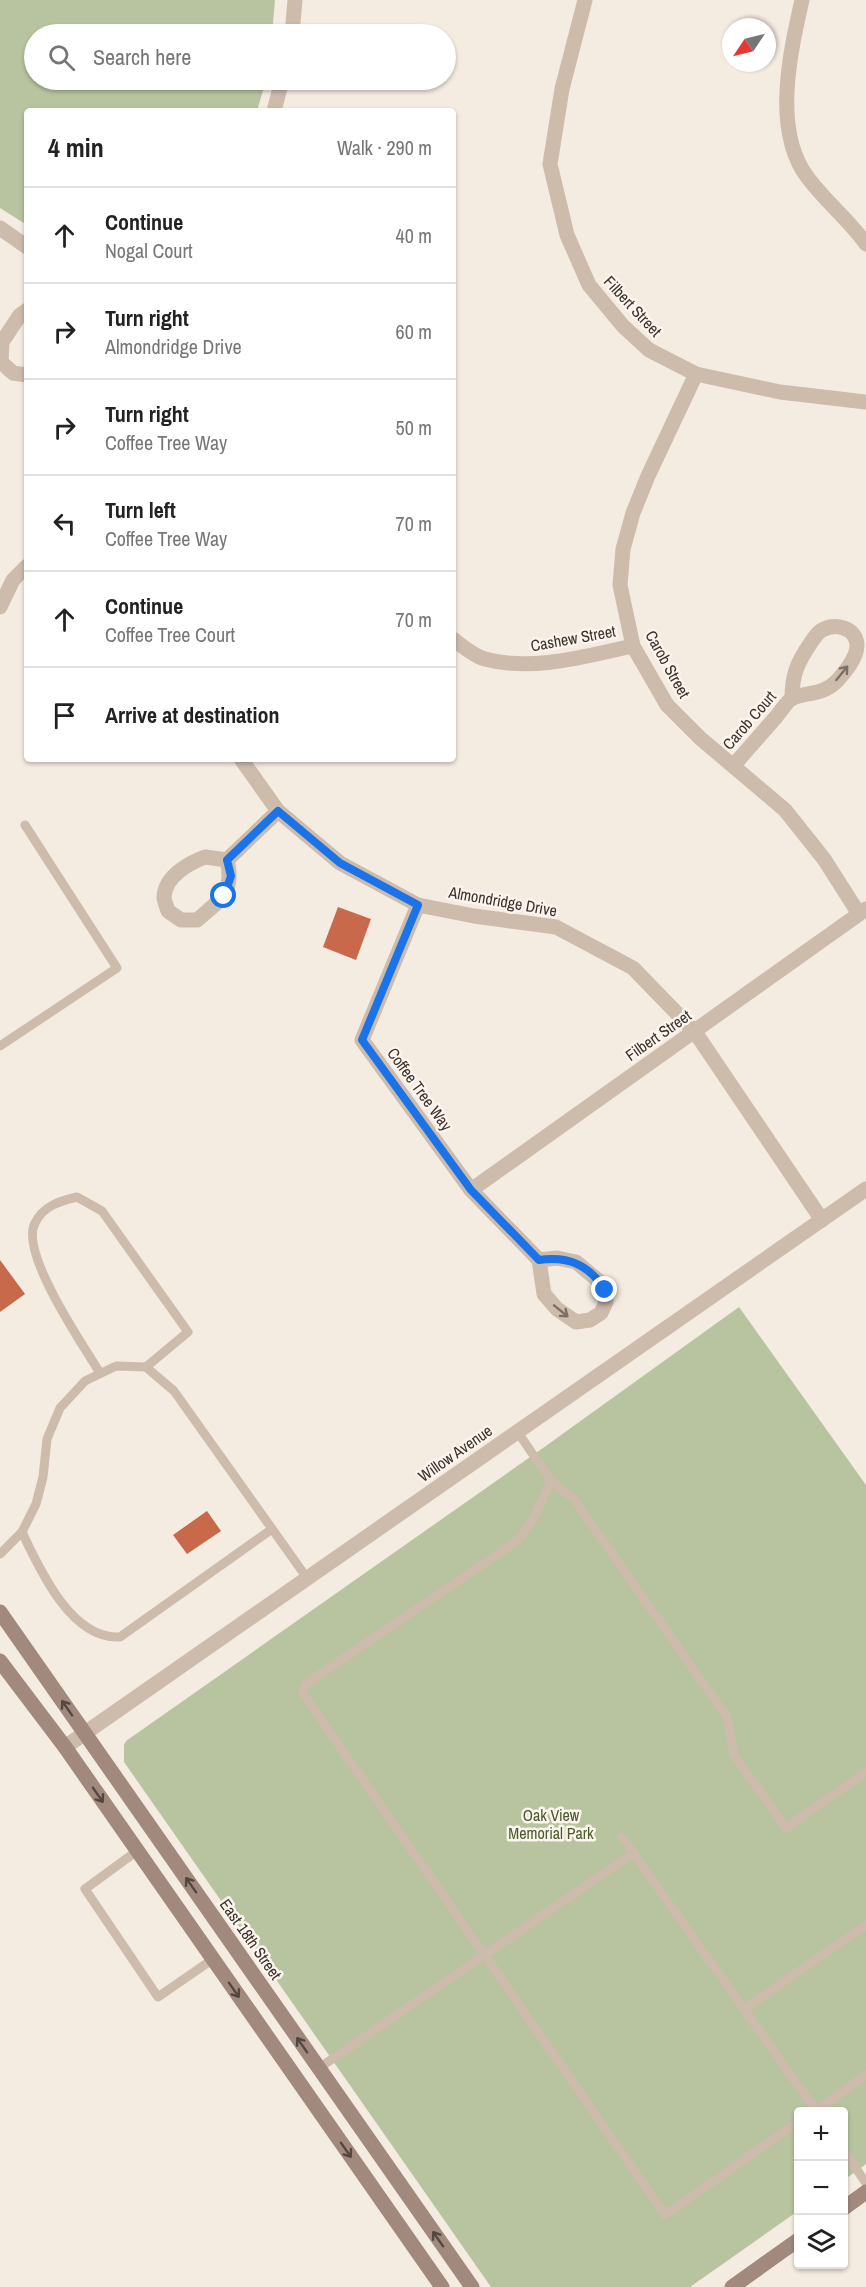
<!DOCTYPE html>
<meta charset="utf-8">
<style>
body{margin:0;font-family:"Archivo Narrow",sans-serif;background:#f2f2f2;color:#222}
.controls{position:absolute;right:18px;bottom:18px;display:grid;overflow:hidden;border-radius:6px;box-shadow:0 2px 4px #0004}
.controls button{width:54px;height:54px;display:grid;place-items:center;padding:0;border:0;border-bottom:2px solid #e0e0e0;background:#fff;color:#222;font:30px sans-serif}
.compass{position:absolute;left:722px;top:18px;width:54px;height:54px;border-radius:50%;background:#fff;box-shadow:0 2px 4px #0004;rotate:235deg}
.stop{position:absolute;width:18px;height:18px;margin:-14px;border:4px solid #1a73e8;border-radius:50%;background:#fff}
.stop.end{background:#1a73e8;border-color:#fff;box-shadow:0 2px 6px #0008}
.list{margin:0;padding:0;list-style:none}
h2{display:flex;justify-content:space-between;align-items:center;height:78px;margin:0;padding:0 24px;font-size:26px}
h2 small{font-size:20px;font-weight:400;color:#767676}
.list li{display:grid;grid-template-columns:39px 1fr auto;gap:18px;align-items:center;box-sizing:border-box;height:96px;padding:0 24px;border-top:2px solid #e0e0e0}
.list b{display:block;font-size:22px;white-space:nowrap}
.list p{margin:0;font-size:20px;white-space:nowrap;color:#767676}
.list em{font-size:20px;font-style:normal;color:#767676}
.icon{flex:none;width:33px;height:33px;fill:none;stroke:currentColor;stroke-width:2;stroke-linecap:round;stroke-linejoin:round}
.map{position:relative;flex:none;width:866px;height:2287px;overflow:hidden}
.search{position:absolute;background:#fff;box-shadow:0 2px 4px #0004;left:24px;top:24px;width:432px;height:66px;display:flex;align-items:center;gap:15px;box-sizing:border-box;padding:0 21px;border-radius:33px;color:#767676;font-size:22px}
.panel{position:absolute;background:#fff;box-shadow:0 2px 4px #0004;left:24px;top:108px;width:432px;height:654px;border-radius:6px}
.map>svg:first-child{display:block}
.green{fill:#b8c4a0}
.building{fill:#c8694b}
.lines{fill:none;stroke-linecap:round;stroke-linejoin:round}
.lane{stroke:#cdbbac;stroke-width:9}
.street{stroke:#cdbbac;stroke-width:15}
.secondary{stroke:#a18a7d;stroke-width:15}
.oneway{stroke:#7d6f65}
.oneway2{stroke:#544640}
.route{stroke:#1a73e8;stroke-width:8}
.labels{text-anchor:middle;stroke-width:5;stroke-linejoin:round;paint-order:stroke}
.street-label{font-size:16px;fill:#3b302b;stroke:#fbf5ee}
.park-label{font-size:16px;fill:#4a5a2e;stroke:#fbf5ee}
</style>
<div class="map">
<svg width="866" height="2287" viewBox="0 0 866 2287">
<rect width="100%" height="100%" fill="#f4ebe1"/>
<g class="green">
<polygon points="0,0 275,0 272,34 34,34 34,80 266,80 257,111 27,111 27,225 0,208"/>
<polygon points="739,1307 866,1485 866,2164 844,2180 844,2112 798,2112 798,2211 690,2287 491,2287 124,1762 124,1745 126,1741 543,1448"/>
</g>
<g class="building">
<polygon points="338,907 371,919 356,960 323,947"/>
<polygon points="0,1260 25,1294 0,1312"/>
<polygon points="207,1511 221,1531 187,1554 173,1535"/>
</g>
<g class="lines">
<g class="lane">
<polyline points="0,1046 117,968 25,825"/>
<path d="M100,1373C83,1345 19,1252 35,1223C43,1206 60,1201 77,1197L102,1211L188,1332L146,1367"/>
<polyline points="517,1431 551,1481 573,1498 727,1717 734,1755 786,1828 866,1772"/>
<path d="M551,1481C540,1504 533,1526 514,1543L306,1684L302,1692L665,2215L798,2122"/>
<path d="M22,1532C39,1568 71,1640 120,1637L272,1529"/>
<polyline points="0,1554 22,1532 36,1504 43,1477 47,1439 60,1408 85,1381 116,1366 146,1367 174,1391 307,1578"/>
<polyline points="622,1837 817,2112"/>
<polyline points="137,1851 85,1889 158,1997 213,1959"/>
<polyline points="744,2009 866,1925"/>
<polyline points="319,2068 634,1853"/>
<polyline points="814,2112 866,2075"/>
<polyline points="844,2151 866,2183"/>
</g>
<g class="street">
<polyline points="585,0 562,89 550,164 567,235 589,285 623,326 649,350 696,374 780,392 866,402"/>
<path d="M802,0C790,53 772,131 808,178C826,202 849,220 866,244"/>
<polyline points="292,34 295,0"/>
<polyline points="274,111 282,80"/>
<polyline points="0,228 27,247"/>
<polyline points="27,310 20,315 2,342 1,362 13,373 27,375"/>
<polyline points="696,374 648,476 633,513 623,549 620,585 633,646 667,705 700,738 785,810 824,859 859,914"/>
<polyline points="0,607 13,580 27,566"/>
<path d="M453,639C462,646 474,656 485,659C533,672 586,656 633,646"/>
<polyline points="241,759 278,811 340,863 418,905 474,916 556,927 633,968 695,1032 822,1220"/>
<path d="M734,765C748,749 762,733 776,717C781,711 786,703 791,699C804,691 821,697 837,681C845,672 857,658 857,645C856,627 835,623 822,630C817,633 814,638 810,644C797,663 792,675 792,699"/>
<path d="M205,857L227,860C235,893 220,900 197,920H181L168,911C167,907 164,901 164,897C165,876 189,863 205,857Z"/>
<polyline points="227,860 278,811"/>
<polyline points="418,905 362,1040 471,1190 539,1260 544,1294 557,1309 576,1322 590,1320 601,1313 606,1302 605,1290 600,1282 576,1262 557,1258 539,1260"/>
<polyline points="471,1190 866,909"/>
<polyline points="65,1747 866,1189"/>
</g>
<g class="secondary">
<polyline points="0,1612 472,2287"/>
<polyline points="0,1661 65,1747 442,2287"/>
<polyline points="844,2208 866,2192"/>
<polyline points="732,2287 798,2240"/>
</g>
</g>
<defs><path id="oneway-shaft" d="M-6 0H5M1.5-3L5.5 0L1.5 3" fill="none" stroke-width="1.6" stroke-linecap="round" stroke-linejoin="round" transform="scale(1.5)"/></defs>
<g class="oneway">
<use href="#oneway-shaft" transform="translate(842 673) rotate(-51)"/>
<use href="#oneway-shaft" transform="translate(561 1311) rotate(39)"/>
</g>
<g class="oneway2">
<use href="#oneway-shaft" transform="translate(67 1708) rotate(-125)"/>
<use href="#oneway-shaft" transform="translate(98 1795) rotate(55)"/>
<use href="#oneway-shaft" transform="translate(191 1885) rotate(-125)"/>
<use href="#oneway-shaft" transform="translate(234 1990) rotate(55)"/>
<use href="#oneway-shaft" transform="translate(302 2045) rotate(-125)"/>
<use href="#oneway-shaft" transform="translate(346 2150) rotate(55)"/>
<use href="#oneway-shaft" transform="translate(438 2239) rotate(-125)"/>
</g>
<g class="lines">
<path class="route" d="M224,896L231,876L227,860L278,811L340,863L418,905L362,1040L471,1190L539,1260C569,1256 589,1265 605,1290"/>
</g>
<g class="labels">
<g class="street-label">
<text transform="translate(633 306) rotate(47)" y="6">Filbert Street</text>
<text transform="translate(573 638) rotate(-10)" y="6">Cashew Street</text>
<text transform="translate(668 664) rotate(61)" y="6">Carob Street</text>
<text transform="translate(749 720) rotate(-49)" y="6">Carob Court</text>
<text transform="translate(503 901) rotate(10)" y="6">Almondridge Drive</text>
<text transform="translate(658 1035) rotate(-35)" y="6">Filbert Street</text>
<text transform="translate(420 1089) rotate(54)" y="6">Coffee Tree Way</text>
<text transform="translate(455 1453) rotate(-35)" y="6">Willow Avenue</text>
<text transform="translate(251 1939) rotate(55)" y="6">East 18th Street</text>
</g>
<g class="park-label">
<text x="551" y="1821">Oak View<tspan x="551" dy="18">Memorial Park</tspan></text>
</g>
</g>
</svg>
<div class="controls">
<button>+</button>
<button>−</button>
<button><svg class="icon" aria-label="layers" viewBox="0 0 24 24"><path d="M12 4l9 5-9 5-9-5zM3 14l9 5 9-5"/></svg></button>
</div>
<svg class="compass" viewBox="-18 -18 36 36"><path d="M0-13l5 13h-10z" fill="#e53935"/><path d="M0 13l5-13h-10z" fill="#767676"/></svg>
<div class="stop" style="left:224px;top:896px"></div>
<div class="stop end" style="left:605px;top:1290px"></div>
<div class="search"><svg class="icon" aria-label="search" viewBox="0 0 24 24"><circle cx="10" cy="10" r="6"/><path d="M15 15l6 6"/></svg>Search here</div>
<section class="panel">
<h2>4 min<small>Walk · 290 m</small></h2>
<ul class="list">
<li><svg class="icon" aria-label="ahead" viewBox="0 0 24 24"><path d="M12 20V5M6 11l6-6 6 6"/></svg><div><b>Continue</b><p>Nogal Court</p></div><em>40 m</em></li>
<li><svg class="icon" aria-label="right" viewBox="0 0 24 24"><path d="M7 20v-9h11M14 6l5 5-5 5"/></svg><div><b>Turn right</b><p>Almondridge Drive</p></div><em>60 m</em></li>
<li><svg class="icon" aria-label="right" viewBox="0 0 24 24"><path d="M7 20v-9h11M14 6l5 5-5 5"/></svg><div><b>Turn right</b><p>Coffee Tree Way</p></div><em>50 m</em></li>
<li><svg class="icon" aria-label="left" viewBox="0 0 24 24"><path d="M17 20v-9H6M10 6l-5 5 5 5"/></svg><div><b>Turn left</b><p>Coffee Tree Way</p></div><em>70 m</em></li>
<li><svg class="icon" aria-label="ahead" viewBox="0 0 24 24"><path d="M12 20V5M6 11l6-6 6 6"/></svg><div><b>Continue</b><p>Coffee Tree Court</p></div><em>70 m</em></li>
<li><svg class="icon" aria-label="arrive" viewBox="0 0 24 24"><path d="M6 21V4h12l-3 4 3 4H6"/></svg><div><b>Arrive at destination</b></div></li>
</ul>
</section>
</div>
